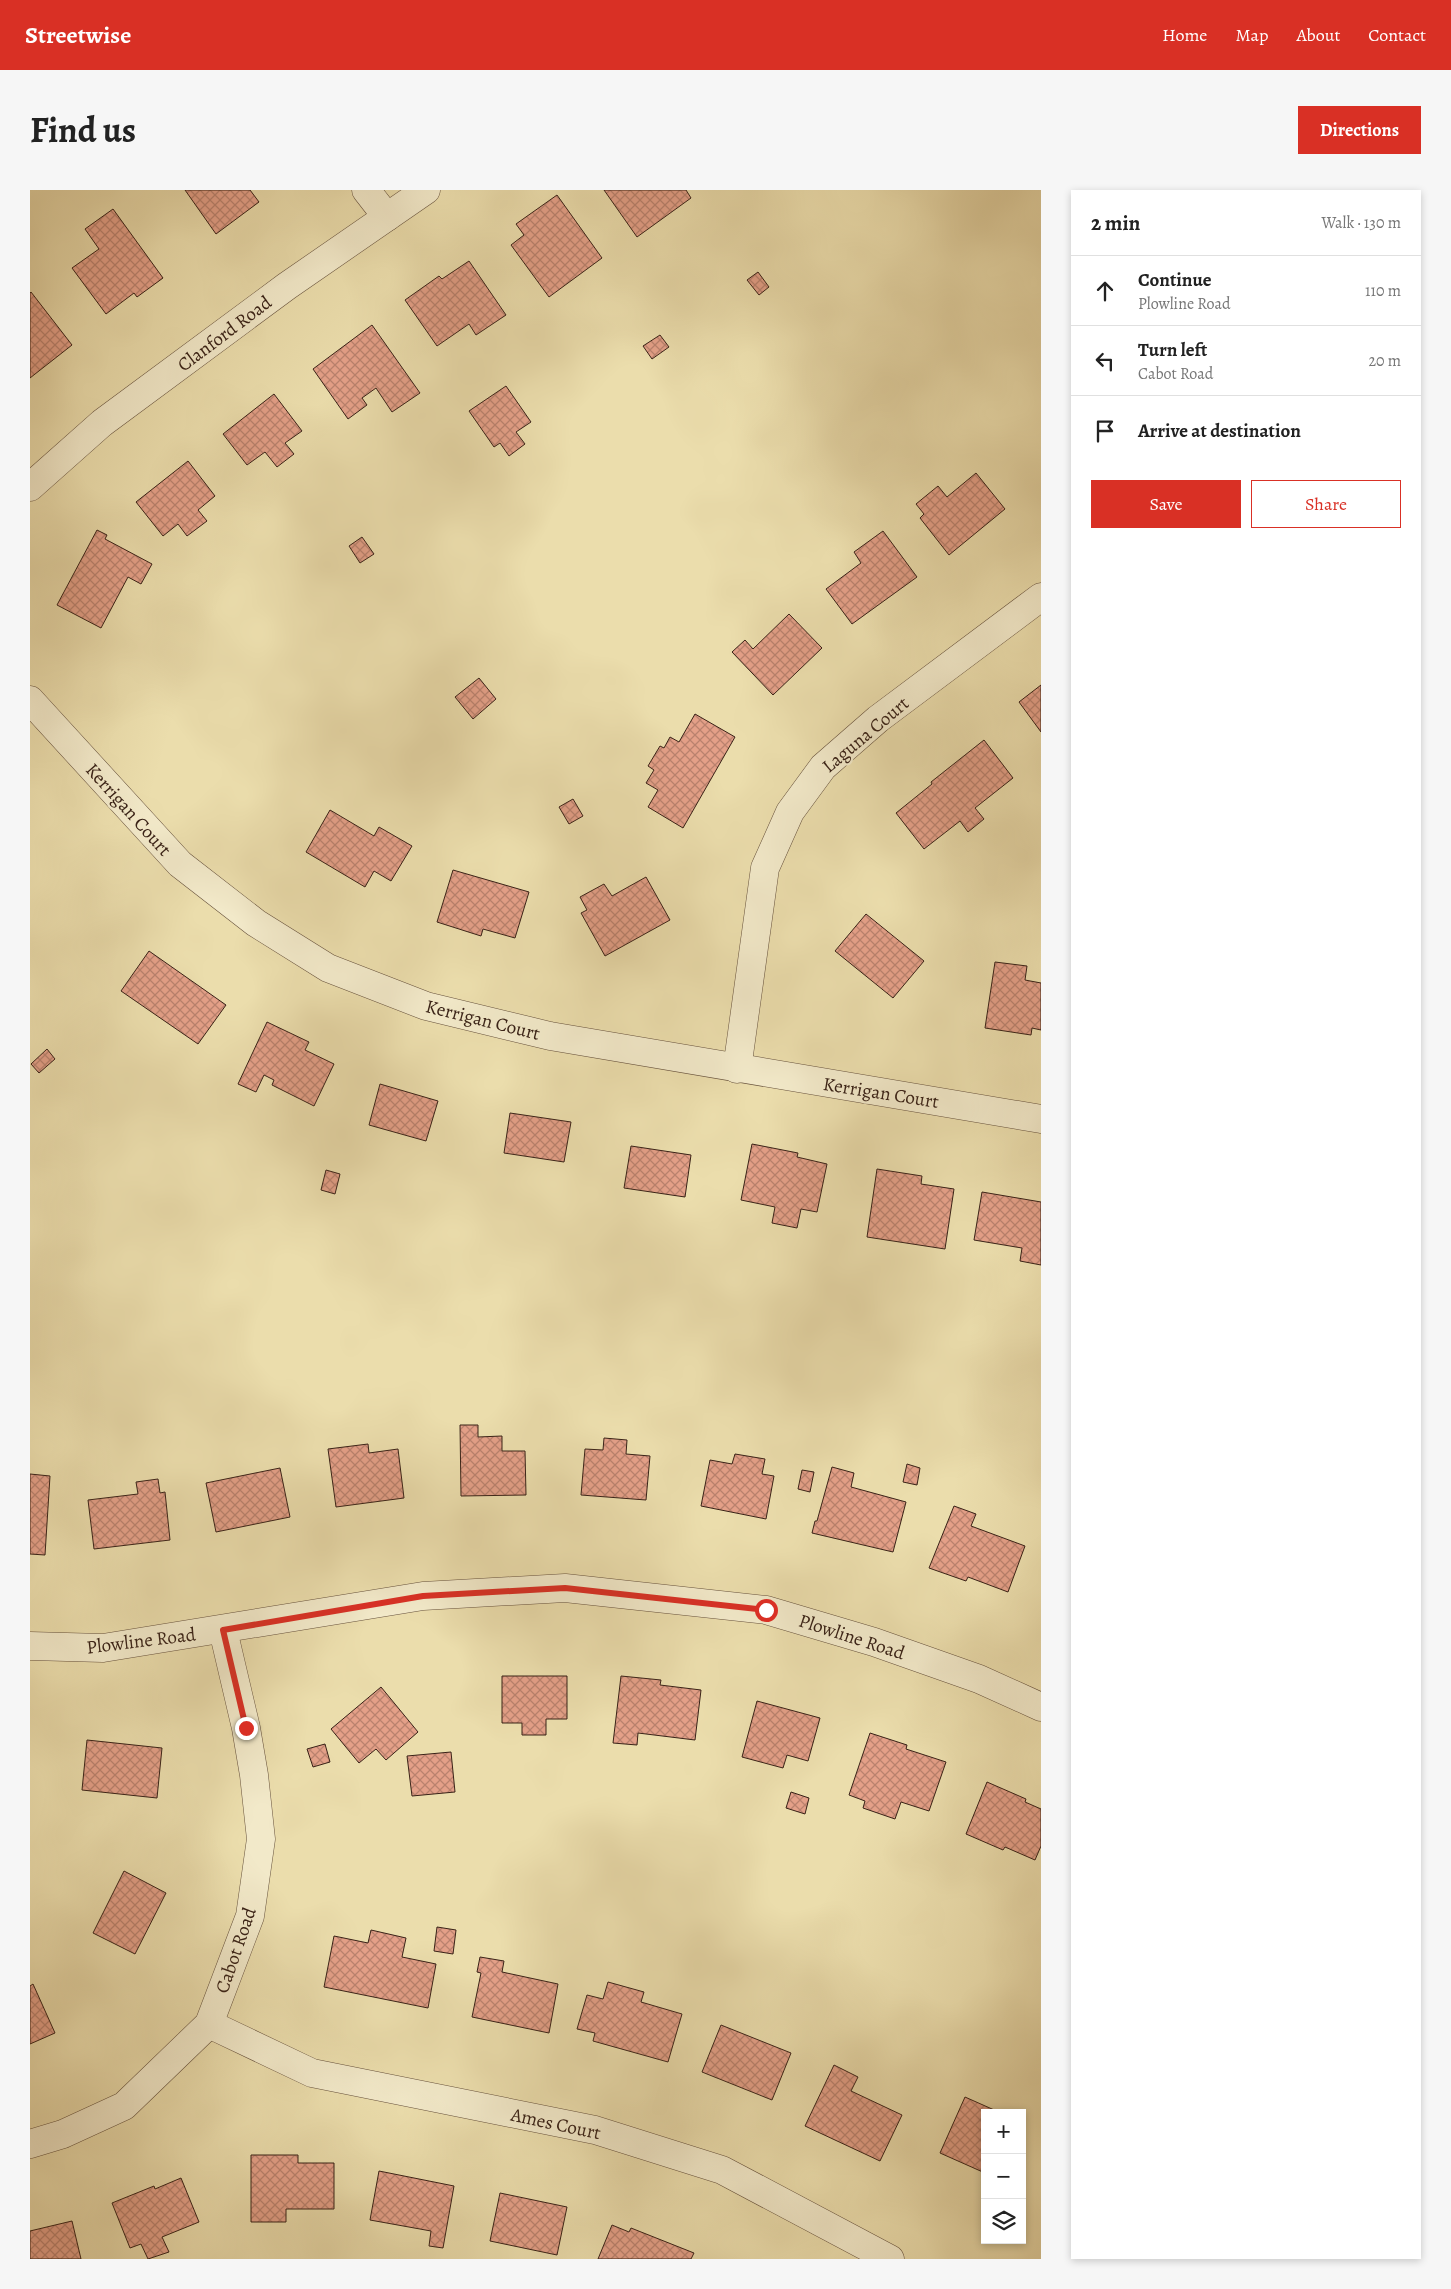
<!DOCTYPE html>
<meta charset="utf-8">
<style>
body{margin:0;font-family:Alegreya,serif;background:#f6f6f6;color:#222}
.controls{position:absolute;right:15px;bottom:15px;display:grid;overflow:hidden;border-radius:0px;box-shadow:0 2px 8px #0003}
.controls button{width:45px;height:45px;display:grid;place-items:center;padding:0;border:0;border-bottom:1px solid #e0e0e0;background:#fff;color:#222;font:25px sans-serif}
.stop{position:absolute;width:15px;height:15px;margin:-11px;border:4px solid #d93025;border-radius:50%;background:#fff}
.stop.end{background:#d93025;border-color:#fff;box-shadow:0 1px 5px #0008}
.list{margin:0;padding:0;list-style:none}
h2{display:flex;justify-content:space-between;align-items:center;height:65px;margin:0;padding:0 20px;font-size:21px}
h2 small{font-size:16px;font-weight:400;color:#767676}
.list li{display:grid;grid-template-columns:32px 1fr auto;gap:15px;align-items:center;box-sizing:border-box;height:70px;padding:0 20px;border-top:1px solid #e0e0e0}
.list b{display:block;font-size:19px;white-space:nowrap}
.list p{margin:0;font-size:16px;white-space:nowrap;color:#767676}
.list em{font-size:16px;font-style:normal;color:#767676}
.actions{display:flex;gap:10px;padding:15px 20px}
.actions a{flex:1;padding:11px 0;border:1px solid #d93025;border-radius:0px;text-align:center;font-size:18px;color:#d93025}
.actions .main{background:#d93025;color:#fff}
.icon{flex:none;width:28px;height:28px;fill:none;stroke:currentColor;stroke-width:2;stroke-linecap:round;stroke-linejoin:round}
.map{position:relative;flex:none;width:1011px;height:2069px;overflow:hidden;border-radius:0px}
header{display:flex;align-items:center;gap:30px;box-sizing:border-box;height:70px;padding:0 25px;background:#d93025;color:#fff}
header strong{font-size:24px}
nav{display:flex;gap:28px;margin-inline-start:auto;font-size:18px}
.intro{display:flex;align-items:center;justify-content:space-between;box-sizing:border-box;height:120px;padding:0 30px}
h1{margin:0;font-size:35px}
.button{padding:12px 22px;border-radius:0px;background:#d93025;color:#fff;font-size:18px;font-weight:700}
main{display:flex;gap:30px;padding:0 30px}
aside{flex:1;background:#fff;border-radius:0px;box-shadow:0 2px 8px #0003}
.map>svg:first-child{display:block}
.building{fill:url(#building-cross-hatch);stroke:#392217}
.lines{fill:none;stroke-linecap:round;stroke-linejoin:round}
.minor-casing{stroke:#66513c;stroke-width:29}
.minor{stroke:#f2e9c9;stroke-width:28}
.route{stroke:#d93025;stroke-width:6}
.labels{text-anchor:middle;stroke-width:4.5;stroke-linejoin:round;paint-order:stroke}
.street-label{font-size:19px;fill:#392217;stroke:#f2e9c9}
</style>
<header>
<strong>Streetwise</strong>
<nav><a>Home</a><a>Map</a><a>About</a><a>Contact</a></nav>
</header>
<div class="intro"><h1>Find us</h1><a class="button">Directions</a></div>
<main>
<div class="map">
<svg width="1011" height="2069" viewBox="0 0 1011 2069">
<defs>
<pattern id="building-cross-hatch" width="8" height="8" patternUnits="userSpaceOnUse" patternTransform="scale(1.25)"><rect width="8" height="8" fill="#e4a088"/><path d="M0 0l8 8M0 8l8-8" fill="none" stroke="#ba826e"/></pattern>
</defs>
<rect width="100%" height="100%" fill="#ebddac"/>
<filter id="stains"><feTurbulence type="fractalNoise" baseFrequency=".004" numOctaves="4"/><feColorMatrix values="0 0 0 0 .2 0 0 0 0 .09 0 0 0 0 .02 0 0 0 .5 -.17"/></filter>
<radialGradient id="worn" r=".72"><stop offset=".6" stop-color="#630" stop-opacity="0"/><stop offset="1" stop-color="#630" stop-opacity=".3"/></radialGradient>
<g class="building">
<polygon points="155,0 220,0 229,12 186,44"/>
<polygon points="574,0 656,0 661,8 607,47"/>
<polygon points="527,5 572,68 519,107 481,55 494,45 486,34"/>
<polygon points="83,19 133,88 107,107 104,103 76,124 42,78 69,59 55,39"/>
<polygon points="439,71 476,125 446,145 439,134 407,156 375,110 409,86 412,89"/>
<polygon points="728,82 739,97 729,105 717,90"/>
<polygon points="1,102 42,155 0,188 0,103"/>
<polygon points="342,135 390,203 362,222 346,198 332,208 337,215 318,229 283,179"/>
<polygon points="630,145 639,157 622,169 613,156"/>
<polygon points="476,196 501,232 486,242 495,254 479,266 470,253 464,257 439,221"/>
<polygon points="244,204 272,241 255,253 264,264 247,277 235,262 217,275 193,244"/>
<polygon points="158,271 185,306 168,320 177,331 157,346 148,334 133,346 106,312"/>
<polygon points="946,283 975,319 919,365 890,328 894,324 886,314 908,296 917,307"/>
<polygon points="67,340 77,345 75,349 122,374 111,394 98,387 71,438 27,415"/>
<polygon points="853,341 887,387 822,434 796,399 831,373 824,362"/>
<polygon points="332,347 344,364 330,373 319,356"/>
<polygon points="759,424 792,458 743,505 702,462 715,450 723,459"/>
<polygon points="449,488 466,509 443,529 425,507"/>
<polygon points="1011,495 1011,542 989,512"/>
<polygon points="665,524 705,547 653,638 618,617 628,600 616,593 624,580 618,576 630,556 634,558 640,547 649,552"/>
<polygon points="954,550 983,588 945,618 954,629 938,642 930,631 894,659 866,623 902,594 901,592"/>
<polygon points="543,609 553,626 539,634 529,617"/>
<polygon points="300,620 344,646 349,637 382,656 361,691 344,681 335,697 276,662"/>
<polygon points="423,680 499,702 485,748 453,739 451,746 407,732"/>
<polygon points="616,687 640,730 575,766 551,723 557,720 550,707 574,694 582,706"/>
<polygon points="836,724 894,771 863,808 805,761"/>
<polygon points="119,761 196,815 168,854 91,801"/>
<polygon points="965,772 997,776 995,790 1011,793 1011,840 1002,838 1001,845 955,838"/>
<polygon points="237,832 279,852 275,860 304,874 284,916 242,895 244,890 234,885 226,902 208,894"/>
<polygon points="17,859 25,869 9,883 1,874"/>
<polygon points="350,894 408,911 396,951 339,935"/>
<polygon points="480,923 541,932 534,972 474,963"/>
<polygon points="722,954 768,963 767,967 797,974 787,1022 771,1019 767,1038 742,1033 745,1017 711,1010"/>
<polygon points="601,956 661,965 655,1007 594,998"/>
<polygon points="847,979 892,986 891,994 924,999 915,1059 837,1047"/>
<polygon points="296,980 310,984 305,1004 291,1000"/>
<polygon points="952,1002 1011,1012 1011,1075 990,1071 992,1058 944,1050"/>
<polygon points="430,1235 448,1235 448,1247 472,1246 472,1261 495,1261 496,1305 431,1306"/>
<polygon points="574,1248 597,1250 596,1264 620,1266 616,1310 551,1305 555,1259 573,1260"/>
<polygon points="338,1254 339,1263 368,1259 374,1308 306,1317 298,1259"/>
<polygon points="705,1264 735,1269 732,1284 744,1286 736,1329 671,1316 680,1270 702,1274"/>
<polygon points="877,1274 890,1278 887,1295 873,1292"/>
<polygon points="802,1277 824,1283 821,1297 876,1312 863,1362 782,1343 785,1331 787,1331"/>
<polygon points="250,1278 260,1327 186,1342 176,1293"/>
<polygon points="772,1280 784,1282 780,1302 768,1299"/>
<polygon points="0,1284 20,1286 15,1365 0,1364"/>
<polygon points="128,1289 130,1303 135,1302 140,1350 64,1359 58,1310 108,1304 106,1292"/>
<polygon points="924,1316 946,1324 941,1336 995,1356 978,1402 938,1387 936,1391 899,1378"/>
<polygon points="472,1486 537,1486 537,1529 516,1529 516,1545 492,1545 492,1533 472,1533"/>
<polygon points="591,1486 631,1490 630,1495 671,1500 665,1550 608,1543 607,1555 583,1553"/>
<polygon points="351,1497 388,1542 356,1570 346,1559 329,1573 301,1539"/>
<polygon points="727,1511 790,1528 778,1571 757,1565 753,1578 712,1567"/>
<polygon points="840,1543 877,1555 876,1559 916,1572 899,1621 871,1612 865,1629 833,1618 835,1611 819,1605"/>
<polygon points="57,1550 132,1558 127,1608 52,1600"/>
<polygon points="295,1554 300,1572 283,1577 277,1559"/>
<polygon points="421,1562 425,1602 382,1606 377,1566"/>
<polygon points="957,1592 996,1609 995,1612 1011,1619 1011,1656 1005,1670 975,1657 973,1660 936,1644"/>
<polygon points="761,1602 779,1608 775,1624 756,1618"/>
<polygon points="94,1681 136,1703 105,1764 63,1743"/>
<polygon points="407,1737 426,1740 423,1764 404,1761"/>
<polygon points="341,1740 376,1748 372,1767 406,1774 398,1818 294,1797 304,1746 338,1753"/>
<polygon points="450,1767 474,1771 472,1782 528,1794 519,1843 442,1827 451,1783 447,1782"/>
<polygon points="578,1792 614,1802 611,1812 652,1824 638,1872 563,1851 565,1843 547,1839 557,1805 573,1809"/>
<polygon points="3,1794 25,1843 0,1854 0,1796"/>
<polygon points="691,1835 761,1863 742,1910 672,1882"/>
<polygon points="804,1875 828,1887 821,1901 872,1925 850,1971 775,1936"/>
<polygon points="935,1907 971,1923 955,1923 955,1983 910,1963"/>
<polygon points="221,1965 268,1965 268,1973 304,1973 304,2019 256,2019 256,2032 221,2032"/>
<polygon points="349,1981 424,1996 413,2058 399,2056 401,2041 340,2030"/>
<polygon points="151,1988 169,2032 132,2047 139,2062 118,2069 111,2054 100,2058 82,2013 124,1996 125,1999"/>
<polygon points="470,2003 537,2017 527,2065 460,2051"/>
<polygon points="42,2031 51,2069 0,2069 0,2041"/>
<polygon points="582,2035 599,2042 601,2038 664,2063 661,2069 568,2069"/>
</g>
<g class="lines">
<defs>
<g id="minor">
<polyline points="336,0 357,27"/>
<polyline points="0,297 72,233 257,96 396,0"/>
<polyline points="0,510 150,674 226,733 298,778 396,816 520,846 1011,929"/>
<polyline points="707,879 735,678 760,622 793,577 848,529 1011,407"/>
<polyline points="0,1456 73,1458 393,1406 535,1398 736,1420 844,1452 949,1489 1011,1517"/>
<polyline points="179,1834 282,1883 565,1940 692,1980 860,2069"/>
<polyline points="0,1954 33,1944 94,1916 179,1834 220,1726 231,1649 224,1585 216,1538 193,1440"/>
</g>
</defs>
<use href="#minor" class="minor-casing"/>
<use href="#minor" class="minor"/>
</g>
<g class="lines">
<polyline class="route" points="216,1538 193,1440 393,1406 535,1398 736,1420"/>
</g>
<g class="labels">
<g class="street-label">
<text transform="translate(194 143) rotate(-37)" y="7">Clanford Road</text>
<text transform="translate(835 544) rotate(-40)" y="7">Laguna Court</text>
<text transform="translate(99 619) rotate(48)" y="7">Kerrigan Court</text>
<text transform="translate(453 829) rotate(14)" y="7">Kerrigan Court</text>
<text transform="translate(851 902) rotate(9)" y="7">Kerrigan Court</text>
<text transform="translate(822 1446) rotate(18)" y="7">Plowline Road</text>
<text transform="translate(111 1450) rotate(-7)" y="7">Plowline Road</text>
<text transform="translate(205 1760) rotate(-71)" y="7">Cabot Road</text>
<text transform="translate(526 1933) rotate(12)" y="7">Ames Court</text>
</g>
</g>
<rect width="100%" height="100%" filter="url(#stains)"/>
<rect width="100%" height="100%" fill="url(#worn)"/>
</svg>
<div class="controls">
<button>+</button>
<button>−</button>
<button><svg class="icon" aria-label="layers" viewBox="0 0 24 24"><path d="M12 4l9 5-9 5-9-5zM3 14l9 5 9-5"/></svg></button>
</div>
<div class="stop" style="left:736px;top:1420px"></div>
<div class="stop end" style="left:216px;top:1538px"></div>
</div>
<aside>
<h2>2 min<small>Walk · 130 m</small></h2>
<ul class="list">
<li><svg class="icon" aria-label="ahead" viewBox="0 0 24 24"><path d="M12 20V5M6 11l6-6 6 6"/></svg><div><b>Continue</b><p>Plowline Road</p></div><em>110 m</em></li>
<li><svg class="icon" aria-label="left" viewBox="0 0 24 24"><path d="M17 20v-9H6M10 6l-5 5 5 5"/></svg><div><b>Turn left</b><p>Cabot Road</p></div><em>20 m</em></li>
<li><svg class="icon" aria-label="arrive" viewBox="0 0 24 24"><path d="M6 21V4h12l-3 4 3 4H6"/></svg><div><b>Arrive at destination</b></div></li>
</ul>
<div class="actions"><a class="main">Save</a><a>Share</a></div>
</aside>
</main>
